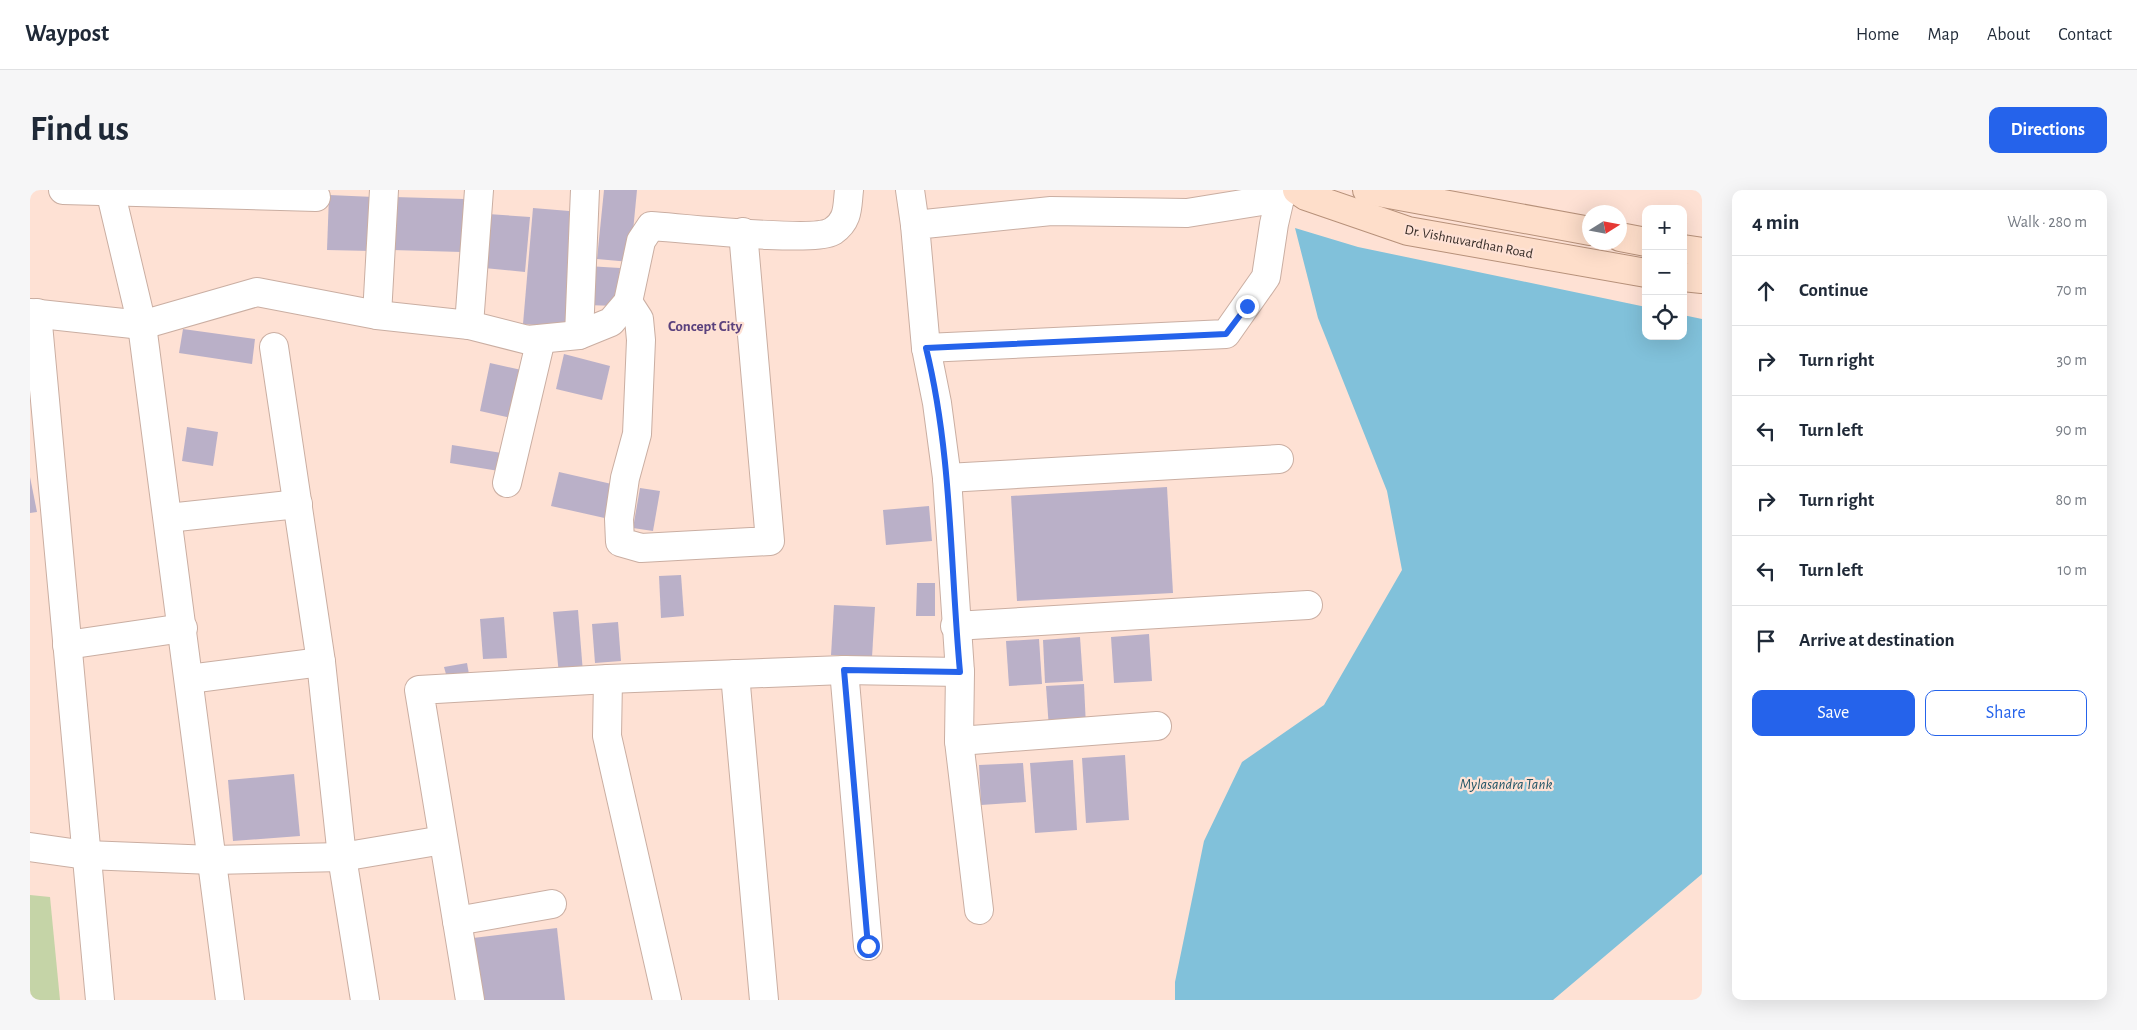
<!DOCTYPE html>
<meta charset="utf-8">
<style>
body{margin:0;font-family:"Alegreya Sans",sans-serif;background:#f6f6f7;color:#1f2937}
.controls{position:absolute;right:15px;top:15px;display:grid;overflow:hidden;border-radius:10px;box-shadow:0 5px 20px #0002}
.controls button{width:45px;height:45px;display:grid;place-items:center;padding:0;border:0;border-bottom:1px solid #e0e1e3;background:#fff;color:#1f2937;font:25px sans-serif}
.compass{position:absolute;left:1552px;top:15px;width:45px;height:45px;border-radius:50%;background:#fff;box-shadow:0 5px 20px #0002;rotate:79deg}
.stop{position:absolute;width:15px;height:15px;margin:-11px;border:4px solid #2563eb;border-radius:50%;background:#fff}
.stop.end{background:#2563eb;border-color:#fff;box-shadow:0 1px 5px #0008}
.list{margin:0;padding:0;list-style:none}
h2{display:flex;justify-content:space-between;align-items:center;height:65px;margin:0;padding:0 20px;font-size:21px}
h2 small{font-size:16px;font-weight:400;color:#747a83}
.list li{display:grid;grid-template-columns:32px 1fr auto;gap:15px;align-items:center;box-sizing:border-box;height:70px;padding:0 20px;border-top:1px solid #e0e1e3}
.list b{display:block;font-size:19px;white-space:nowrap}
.list em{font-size:16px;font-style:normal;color:#747a83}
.actions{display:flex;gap:10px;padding:15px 20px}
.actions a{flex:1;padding:11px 0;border:1px solid #2563eb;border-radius:10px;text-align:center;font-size:18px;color:#2563eb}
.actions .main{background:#2563eb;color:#fff}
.icon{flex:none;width:28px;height:28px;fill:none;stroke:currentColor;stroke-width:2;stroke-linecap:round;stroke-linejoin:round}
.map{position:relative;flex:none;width:1672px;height:810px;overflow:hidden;border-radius:10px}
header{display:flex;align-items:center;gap:30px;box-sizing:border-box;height:70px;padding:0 25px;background:#fff;border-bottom:1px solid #e0e1e3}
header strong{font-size:24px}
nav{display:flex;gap:28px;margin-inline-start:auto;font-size:18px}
.intro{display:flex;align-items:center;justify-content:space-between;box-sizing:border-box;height:120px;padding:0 30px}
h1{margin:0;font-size:35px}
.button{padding:12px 22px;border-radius:10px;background:#2563eb;color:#fff;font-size:18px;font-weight:700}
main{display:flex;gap:30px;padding:0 30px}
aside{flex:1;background:#fff;border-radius:10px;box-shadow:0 5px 20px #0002}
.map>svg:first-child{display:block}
.green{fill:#c5d4a7}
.water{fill:#81c1da}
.building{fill:#bab0c8}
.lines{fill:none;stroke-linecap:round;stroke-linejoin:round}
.minor-casing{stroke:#caaea2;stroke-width:30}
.major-casing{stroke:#b7917a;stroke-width:30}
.minor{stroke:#fff;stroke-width:28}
.major{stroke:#fedeca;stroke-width:28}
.route{stroke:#2563eb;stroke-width:6}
.labels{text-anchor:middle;stroke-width:4.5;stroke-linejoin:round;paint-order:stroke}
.street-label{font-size:14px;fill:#342a25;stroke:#fee1d4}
.neighbourhood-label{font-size:15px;font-weight:bold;fill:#5a417d;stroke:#fee1d4}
.water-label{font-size:15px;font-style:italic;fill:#1f5466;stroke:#fee1d4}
</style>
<header>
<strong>Waypost</strong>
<nav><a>Home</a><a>Map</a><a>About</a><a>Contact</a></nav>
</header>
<div class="intro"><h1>Find us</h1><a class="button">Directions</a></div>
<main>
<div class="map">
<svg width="1672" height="810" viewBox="0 0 1672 810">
<rect width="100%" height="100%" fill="#fee1d4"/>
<polygon class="green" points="0,705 20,707 30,810 0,810"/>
<polygon class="water" points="1265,38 1328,57 1616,117 1616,146 1653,146 1653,125 1672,129 1672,684 1523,810 1145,810 1145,792 1174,651 1212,572 1294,515 1372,380 1357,301 1288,128"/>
<g class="building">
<polygon points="574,0 607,0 600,72 567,69"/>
<polygon points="299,5 344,7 342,61 297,60"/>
<polygon points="364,7 434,9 432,62 362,60"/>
<polygon points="503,18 551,22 540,138 493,134"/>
<polygon points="458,24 500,27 495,82 454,78"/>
<polygon points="557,76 590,78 587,116 556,115"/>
<polygon points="153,139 225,149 222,174 149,163"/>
<polygon points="534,164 580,176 572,210 526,199"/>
<polygon points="460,173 496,181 486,229 450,221"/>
<polygon points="157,237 188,242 183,276 152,271"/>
<polygon points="422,255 478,264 475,282 420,273"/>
<polygon points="529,282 586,295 579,329 521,316"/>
<polygon points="0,287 7,322 0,323"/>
<polygon points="1137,297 1143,403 987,411 981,306"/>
<polygon points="610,298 630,301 623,341 603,338"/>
<polygon points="899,316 902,351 856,355 853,320"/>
<polygon points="651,385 654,426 631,428 629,386"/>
<polygon points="887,393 905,393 905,426 886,426"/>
<polygon points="804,415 845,417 842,467 801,465"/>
<polygon points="548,420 553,483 529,485 523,422"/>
<polygon points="474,427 477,468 453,469 450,429"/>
<polygon points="588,432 591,471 565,473 562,434"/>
<polygon points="1119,444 1122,491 1084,493 1081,447"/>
<polygon points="1050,447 1053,491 1015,493 1013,450"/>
<polygon points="1009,449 1012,494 979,496 976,451"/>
<polygon points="437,473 440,490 419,495 414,477"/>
<polygon points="1054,494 1056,537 1019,539 1016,496"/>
<polygon points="1095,565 1099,630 1056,633 1052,568"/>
<polygon points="1043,570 1047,640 1005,643 1000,573"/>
<polygon points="993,573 996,612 951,615 949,575"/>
<polygon points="264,584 270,646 203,651 198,590"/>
<polygon points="527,738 535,810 450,810 443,748"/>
</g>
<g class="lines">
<defs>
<g id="minor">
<polyline points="33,0 286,7"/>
<polyline points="80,0 112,135 200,810"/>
<polyline points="880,0 885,35"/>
<polyline points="598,112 609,129 611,150 607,244 595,288 589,329 590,352 611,358 740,351 713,42"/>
<path d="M0,123L112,135L227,102L347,125L439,135L498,150L549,145L581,132L598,112L611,51L621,36C651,38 785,53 803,41C819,30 817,17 819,0"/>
<polyline points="7,123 70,810"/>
<polyline points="347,125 354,0"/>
<polyline points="439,135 449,0"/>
<polyline points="549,145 555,0"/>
<polyline points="244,157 291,472 312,667 335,810"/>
<polyline points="896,158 1196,144 1236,87 1244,34 1250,8"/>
<polyline points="917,288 1249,269"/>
<polyline points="477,293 511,149"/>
<polyline points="138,328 268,314"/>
<polyline points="925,436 1278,415"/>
<polyline points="37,455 153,438"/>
<polyline points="814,480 838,756"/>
<polyline points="705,484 734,810"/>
<polyline points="159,489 291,472"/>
<polyline points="578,489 577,546 637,810"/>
<polyline points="929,551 1127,536"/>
<polyline points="0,657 56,665 183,670 312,667 413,650"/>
<polyline points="949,720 929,551 930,482 917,288 907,213 896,158 885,35 1021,21 1157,23 1250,8 1257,0"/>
<polyline points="427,731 522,714"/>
<polyline points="440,810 389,500 578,489 814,480 930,482"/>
</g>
<g id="major">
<polyline points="1267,0 1276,6 1378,41 1616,83"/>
<polyline points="1337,0 1560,41"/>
<polyline points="1590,47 1616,52"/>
<polyline points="1653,59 1672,62"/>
<polyline points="1653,87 1672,89"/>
</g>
</defs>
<use href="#minor" class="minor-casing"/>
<use href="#major" class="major-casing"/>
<use href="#minor" class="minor"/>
<use href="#major" class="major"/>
</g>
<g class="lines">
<path class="route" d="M838,756L814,480L930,482C920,374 922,263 896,158L1196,144L1217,116"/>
</g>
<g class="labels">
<g class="street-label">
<text transform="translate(1439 51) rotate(11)" y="5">Dr. Vishnuvardhan Road</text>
</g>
<g class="neighbourhood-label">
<text x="675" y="141">Concept City</text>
</g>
<g class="water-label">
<text x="1476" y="599">Mylasandra Tank</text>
</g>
</g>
</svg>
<div class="controls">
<button>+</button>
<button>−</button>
<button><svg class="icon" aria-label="locate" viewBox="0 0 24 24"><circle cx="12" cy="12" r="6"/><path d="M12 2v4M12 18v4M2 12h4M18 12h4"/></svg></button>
</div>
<svg class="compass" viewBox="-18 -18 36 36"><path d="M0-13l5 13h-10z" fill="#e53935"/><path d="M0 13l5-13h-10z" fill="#747a83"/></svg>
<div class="stop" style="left:838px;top:756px"></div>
<div class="stop end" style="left:1217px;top:116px"></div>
</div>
<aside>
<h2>4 min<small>Walk · 280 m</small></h2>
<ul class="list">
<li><svg class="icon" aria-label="ahead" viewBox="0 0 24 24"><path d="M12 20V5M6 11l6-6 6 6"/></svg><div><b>Continue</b></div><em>70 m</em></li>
<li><svg class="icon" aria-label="right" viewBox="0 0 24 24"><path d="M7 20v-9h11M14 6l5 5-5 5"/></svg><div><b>Turn right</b></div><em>30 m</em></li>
<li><svg class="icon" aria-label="left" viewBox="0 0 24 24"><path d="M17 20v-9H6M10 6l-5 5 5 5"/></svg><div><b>Turn left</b></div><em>90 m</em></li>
<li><svg class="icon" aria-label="right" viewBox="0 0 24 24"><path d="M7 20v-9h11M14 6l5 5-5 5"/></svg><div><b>Turn right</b></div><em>80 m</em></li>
<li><svg class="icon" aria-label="left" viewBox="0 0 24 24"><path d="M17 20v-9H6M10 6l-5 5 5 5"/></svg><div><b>Turn left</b></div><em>10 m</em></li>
<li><svg class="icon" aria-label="arrive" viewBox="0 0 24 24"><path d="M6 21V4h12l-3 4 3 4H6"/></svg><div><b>Arrive at destination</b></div></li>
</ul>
<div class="actions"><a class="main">Save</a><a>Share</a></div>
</aside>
</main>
